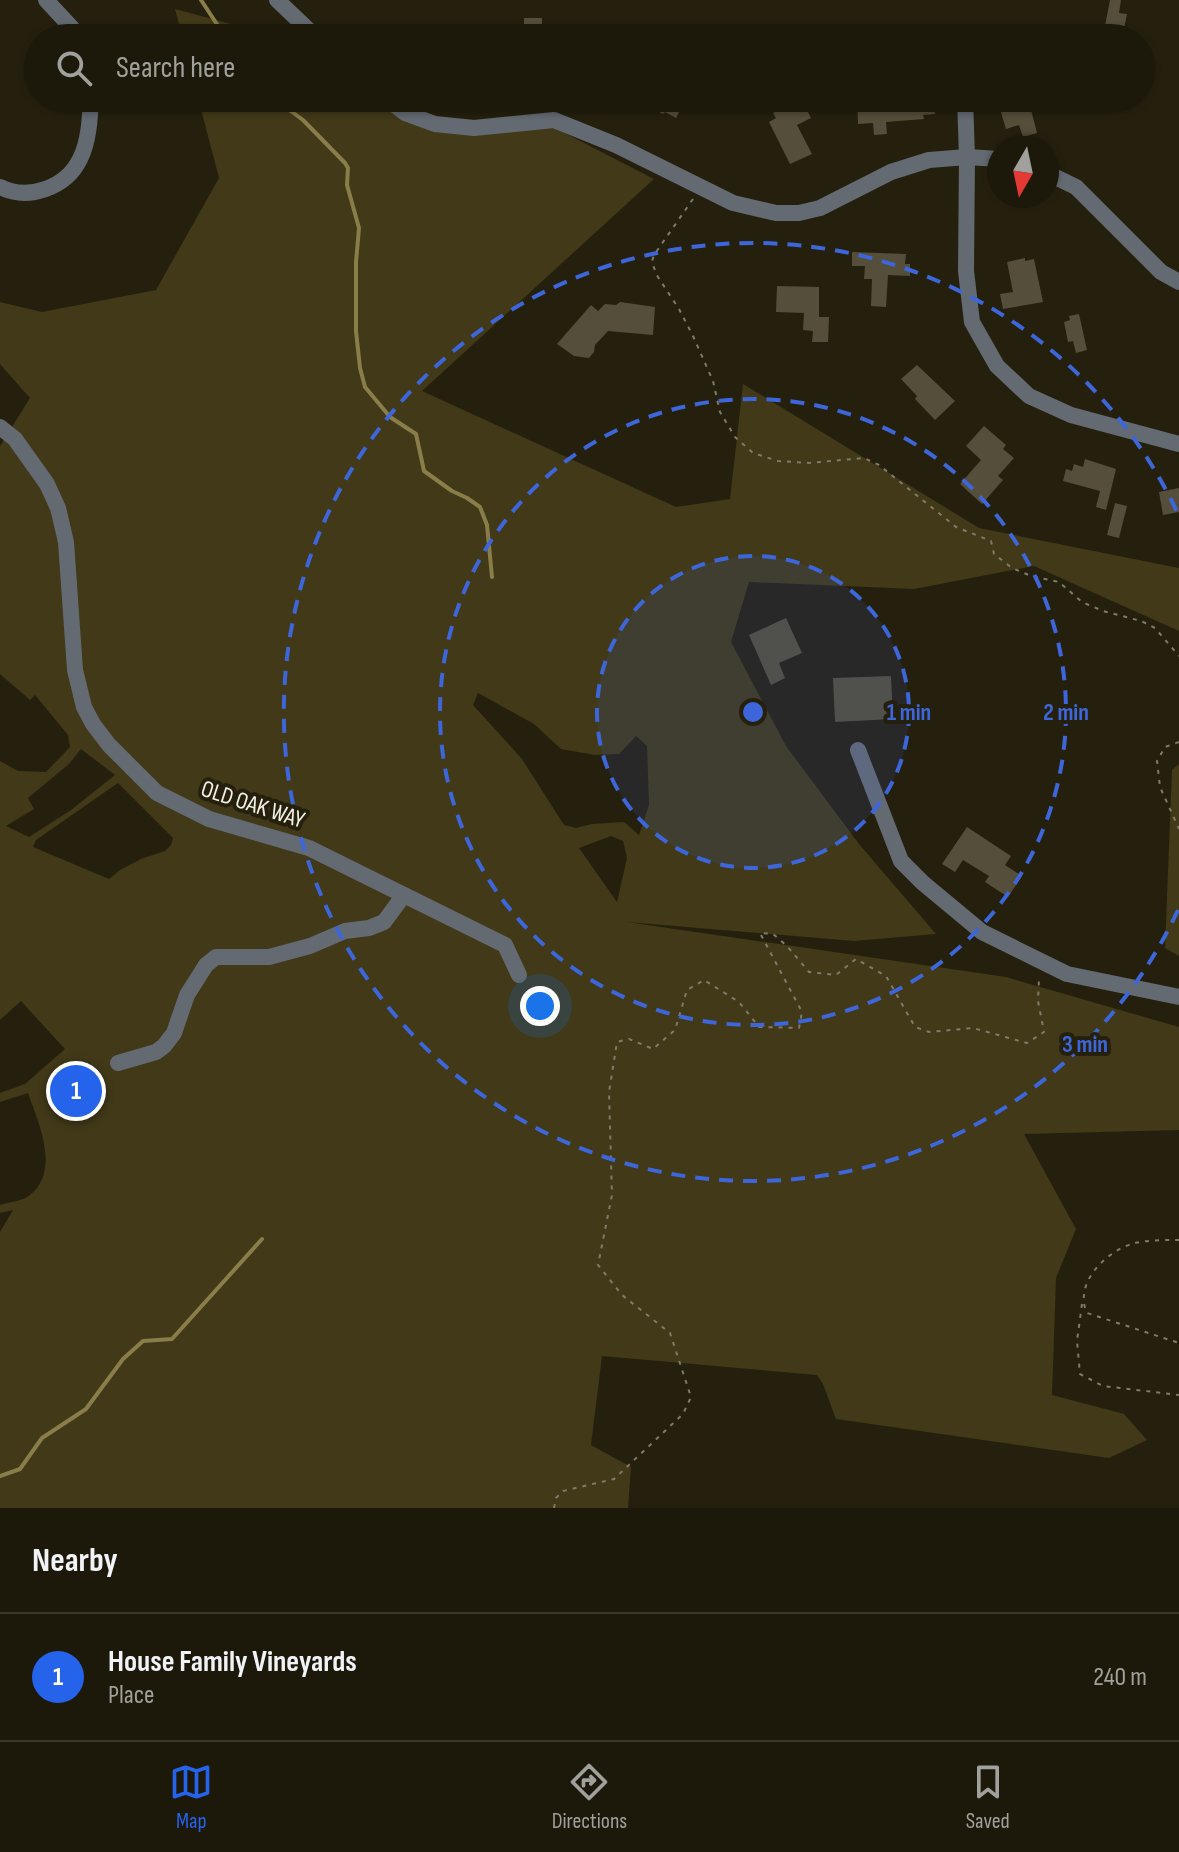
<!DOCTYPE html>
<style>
body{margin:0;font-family:"Sofia Sans Condensed",sans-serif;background:#252113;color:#f1f3f6}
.compass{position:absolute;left:987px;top:136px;width:72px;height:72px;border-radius:50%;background:#1c180a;box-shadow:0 2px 6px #0004;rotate:189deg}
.you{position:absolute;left:540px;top:1006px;width:28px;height:28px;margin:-20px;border:6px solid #fff;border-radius:50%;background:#1a73e8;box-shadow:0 0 0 12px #1a73e833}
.badge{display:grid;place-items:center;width:52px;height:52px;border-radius:50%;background:#2563eb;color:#fff;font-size:26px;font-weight:700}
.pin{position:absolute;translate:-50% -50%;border:4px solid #fff;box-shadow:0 2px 8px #0006}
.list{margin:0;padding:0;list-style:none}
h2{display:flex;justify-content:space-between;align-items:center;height:104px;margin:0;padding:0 32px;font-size:34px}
h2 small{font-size:26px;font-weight:400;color:#a0a09c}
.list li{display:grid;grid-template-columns:52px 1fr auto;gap:24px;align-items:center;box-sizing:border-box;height:128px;padding:0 32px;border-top:2px solid #3a372b}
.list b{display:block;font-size:30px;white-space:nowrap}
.list p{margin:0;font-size:26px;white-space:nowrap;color:#a0a09c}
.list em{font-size:26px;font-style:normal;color:#a0a09c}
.icon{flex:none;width:44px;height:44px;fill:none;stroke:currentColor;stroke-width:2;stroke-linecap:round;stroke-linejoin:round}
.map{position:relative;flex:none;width:1179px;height:1508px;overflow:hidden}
.search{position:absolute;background:#1c180a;box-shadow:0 2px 6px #0004;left:24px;right:24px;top:24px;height:88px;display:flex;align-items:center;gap:20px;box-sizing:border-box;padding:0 28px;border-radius:44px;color:#a0a09c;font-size:30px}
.sheet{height:232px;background:#1c180a}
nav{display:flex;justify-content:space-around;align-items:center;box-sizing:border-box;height:112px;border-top:2px solid #3a372b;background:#1c180a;font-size:22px;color:#a0a09c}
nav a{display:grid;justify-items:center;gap:4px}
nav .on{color:#2563eb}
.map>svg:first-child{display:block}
.green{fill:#413918;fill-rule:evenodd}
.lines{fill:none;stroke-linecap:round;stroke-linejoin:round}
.stream{stroke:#897d49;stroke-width:4}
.building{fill:#544e3a}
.path{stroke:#7f7b6b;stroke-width:2;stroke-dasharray:4 6;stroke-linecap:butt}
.minor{stroke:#646a72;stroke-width:16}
.ring{fill:none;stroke:#3d66da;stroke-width:4;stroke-dasharray:14 10}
.labels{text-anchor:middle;stroke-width:8;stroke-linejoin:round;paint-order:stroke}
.street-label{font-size:24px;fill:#f3f0e4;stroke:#25200e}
.centre{fill:#3d66da;stroke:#25200e;stroke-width:4}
.ring-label{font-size:24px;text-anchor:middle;font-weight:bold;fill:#3d66da;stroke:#25200e;stroke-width:8;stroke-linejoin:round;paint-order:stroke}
</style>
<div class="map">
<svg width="1179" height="1508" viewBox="0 0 1179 1508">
<rect width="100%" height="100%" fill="#25200e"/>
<g class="green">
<polygon points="175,9 283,38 183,38"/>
<path d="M198,98H380L403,117L553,127L654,179L422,391L676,507L730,499L743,384L979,528L1179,568V631L1034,566L914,589L749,582L731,642L786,746L859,844L936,934L854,941L627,922L1006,977L1179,1027V1130L1024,1134L1076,1229L1056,1278L1052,1395L1124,1414L1147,1440L1109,1458L836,1419L823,1384L817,1375L602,1356L591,1445L631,1467L628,1508H0V1232L13,1210L0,1213V1205C9,1202 23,1201 30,1195C61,1170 38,1122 28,1093L0,1102V1093L25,1084L65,1049L21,1001L0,1020V761L18,771L46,772L70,747L68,735L35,695L30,700L0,674V446L30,398L0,364V302L42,312L156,290L219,178ZM478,693L534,724L561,749L595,755L619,754L636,736L647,746L649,805L639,835L624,822L592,824L576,828L564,825L522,759L473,705ZM81,749L115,775L71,810L29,837L6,826L34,809L28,798L69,764ZM118,783L173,838L171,845L165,851L141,859L120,870L109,879L33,847L36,840ZM611,836L623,841L627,858L617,902L579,848Z"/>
<polygon points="1179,764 1179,956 1165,948 1172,770"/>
</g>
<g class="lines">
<g class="stream">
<polyline points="201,0 226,38"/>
<polyline points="273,98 303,120 345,163 348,168 347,185 359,228 356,262 356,331 360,368 365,387 390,417 416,434 424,471 452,491 467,498 480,507 487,525 492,577"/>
<polyline points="0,1476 20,1469 42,1438 86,1409 123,1359 143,1341 172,1339 262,1239"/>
</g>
</g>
<g class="building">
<polygon points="1110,0 1121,0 1119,13 1127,14 1122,38 1103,36"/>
<polygon points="524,18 542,18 542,32 538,32 539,38 506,38 506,24 524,24"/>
<polygon points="633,98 686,98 676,118 665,112 663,114"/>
<polygon points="783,98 801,98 811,118 797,125 812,154 790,164 769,122 776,118 773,113 787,107"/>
<polygon points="888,98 933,98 935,114 923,115 924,119 886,122 887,134 874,135 873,123 858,124 857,100"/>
<polygon points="1000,98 1028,98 1037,133 1023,137 1019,125 1006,129 1000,109 1003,108"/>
<polygon points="852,252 906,254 905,264 910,264 910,276 888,275 886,307 871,306 872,279 864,279 865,266 852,266"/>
<polygon points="1025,258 1025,261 1034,259 1043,302 1003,309 1000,294 1013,292 1007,262"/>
<polygon points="777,286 819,287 819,317 829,317 828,342 812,342 813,331 803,330 804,313 776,312"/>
<polygon points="620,302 655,307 653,335 608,331 595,345 594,352 589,358 574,356 557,344 591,305 598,311 605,304 616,305"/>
<polygon points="1079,314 1087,350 1076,353 1073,341 1068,342 1064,322 1070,320 1069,316"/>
<polygon points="917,365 955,401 935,420 915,399 917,396 901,379"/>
<polygon points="984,426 1006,445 1003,449 1014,458 998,476 1003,480 982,504 960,484 981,460 966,446"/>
<polygon points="1085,459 1116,469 1106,510 1096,507 1100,491 1063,481 1066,469 1072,471 1074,464 1083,467"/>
<polygon points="1179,488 1179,512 1163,515 1159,492"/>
<polygon points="1115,503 1127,506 1119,538 1107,535"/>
<polygon points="786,618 802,653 779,663 785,678 771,685 749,635"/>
<polygon points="891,676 893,719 835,722 833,678"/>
<polygon points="967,827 1011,856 1005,865 1022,876 1008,897 985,882 989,876 963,860 955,872 942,864"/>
<polygon points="72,1072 88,1075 79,1113 63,1109"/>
</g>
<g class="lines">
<g class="path">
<polyline points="693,199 654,255 652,261 656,274 679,309 693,336 713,381 720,412 735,437 753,453 778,461 809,463 864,458 879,465 956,527 991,541 994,554 1012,568 1031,576 1059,582 1082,602 1103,611 1141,621 1155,628 1179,656"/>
<polyline points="1179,742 1165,747 1157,761 1160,787 1179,829"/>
<path d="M1179,1240C1165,1240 1148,1240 1135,1243C1107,1250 1073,1283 1087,1313L1179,1343"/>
<polyline points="1082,1304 1077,1341 1080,1374 1103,1386 1179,1395"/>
<polyline points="554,1508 556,1498 563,1491 614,1479 683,1414 691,1397 670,1333 622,1295 598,1265 612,1195 609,1092 617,1042 629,1039 653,1049 675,1030 687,990 704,980 739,1002 759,1027 799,1028 802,1012 760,933 773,934 787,946 809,972 836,975 856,959 886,976 915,1027 929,1032 973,1028 1027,1043 1044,1032 1038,1001 1039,978"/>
</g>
<g class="minor">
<polyline points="46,0 72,28 78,38"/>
<polyline points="277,0 317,38"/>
<polyline points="386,98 405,113 435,124 474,128 554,120 616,145 733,203 776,213 799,213 820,208 891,172 929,160 967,157 999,159"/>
<polyline points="965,98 967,157 966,271 972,322 997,366 1029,396 1071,415 1179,444"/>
<polyline points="1047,173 1076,187 1161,272 1179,282"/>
<path d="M0,187C28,201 66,188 80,159C89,141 90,118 91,98"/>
<polyline points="0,427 15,439 47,484 58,508 66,542 75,670 84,707 93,724 109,745 157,793 209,819 309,848 505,945 519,975"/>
<polyline points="858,750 901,861 923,883 982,932 1067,974 1179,997"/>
<polyline points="118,1063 156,1052 164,1046 174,1033 187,995 206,965 216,957 269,957 310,946 345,931 369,928 384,922 404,895"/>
</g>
</g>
<circle cx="753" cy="712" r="156" fill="#3d66da" fill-opacity=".12"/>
<g class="ring">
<circle cx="753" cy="712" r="156"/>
<circle cx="753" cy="712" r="313"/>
<path d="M1178 910A469 469 0 1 1 1178 514"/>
</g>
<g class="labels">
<g class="street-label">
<text transform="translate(253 804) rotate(18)" y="8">OLD OAK WAY</text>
</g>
</g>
<circle cx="753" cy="712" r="12" class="centre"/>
<g class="ring-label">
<text x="909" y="720">1 min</text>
<text x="1066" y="720">2 min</text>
<text x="1085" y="1052">3 min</text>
</g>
</svg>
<svg class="compass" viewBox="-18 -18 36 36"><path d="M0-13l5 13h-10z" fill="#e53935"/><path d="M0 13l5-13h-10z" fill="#a0a09c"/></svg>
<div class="you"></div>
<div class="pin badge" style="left:76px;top:1091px">1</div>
<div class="search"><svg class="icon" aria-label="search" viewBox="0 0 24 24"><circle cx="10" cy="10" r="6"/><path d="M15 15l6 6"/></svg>Search here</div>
</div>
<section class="sheet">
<h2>Nearby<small></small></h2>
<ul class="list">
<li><span class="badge">1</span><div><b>House Family Vineyards</b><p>Place</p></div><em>240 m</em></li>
</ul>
</section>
<nav>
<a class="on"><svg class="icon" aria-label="map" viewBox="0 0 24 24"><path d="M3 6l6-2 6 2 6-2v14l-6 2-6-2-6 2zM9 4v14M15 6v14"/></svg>Map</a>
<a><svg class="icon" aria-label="directions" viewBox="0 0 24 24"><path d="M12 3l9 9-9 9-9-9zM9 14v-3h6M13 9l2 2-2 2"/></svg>Directions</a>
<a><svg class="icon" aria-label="saved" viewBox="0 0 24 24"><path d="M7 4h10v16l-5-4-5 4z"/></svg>Saved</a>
</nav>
